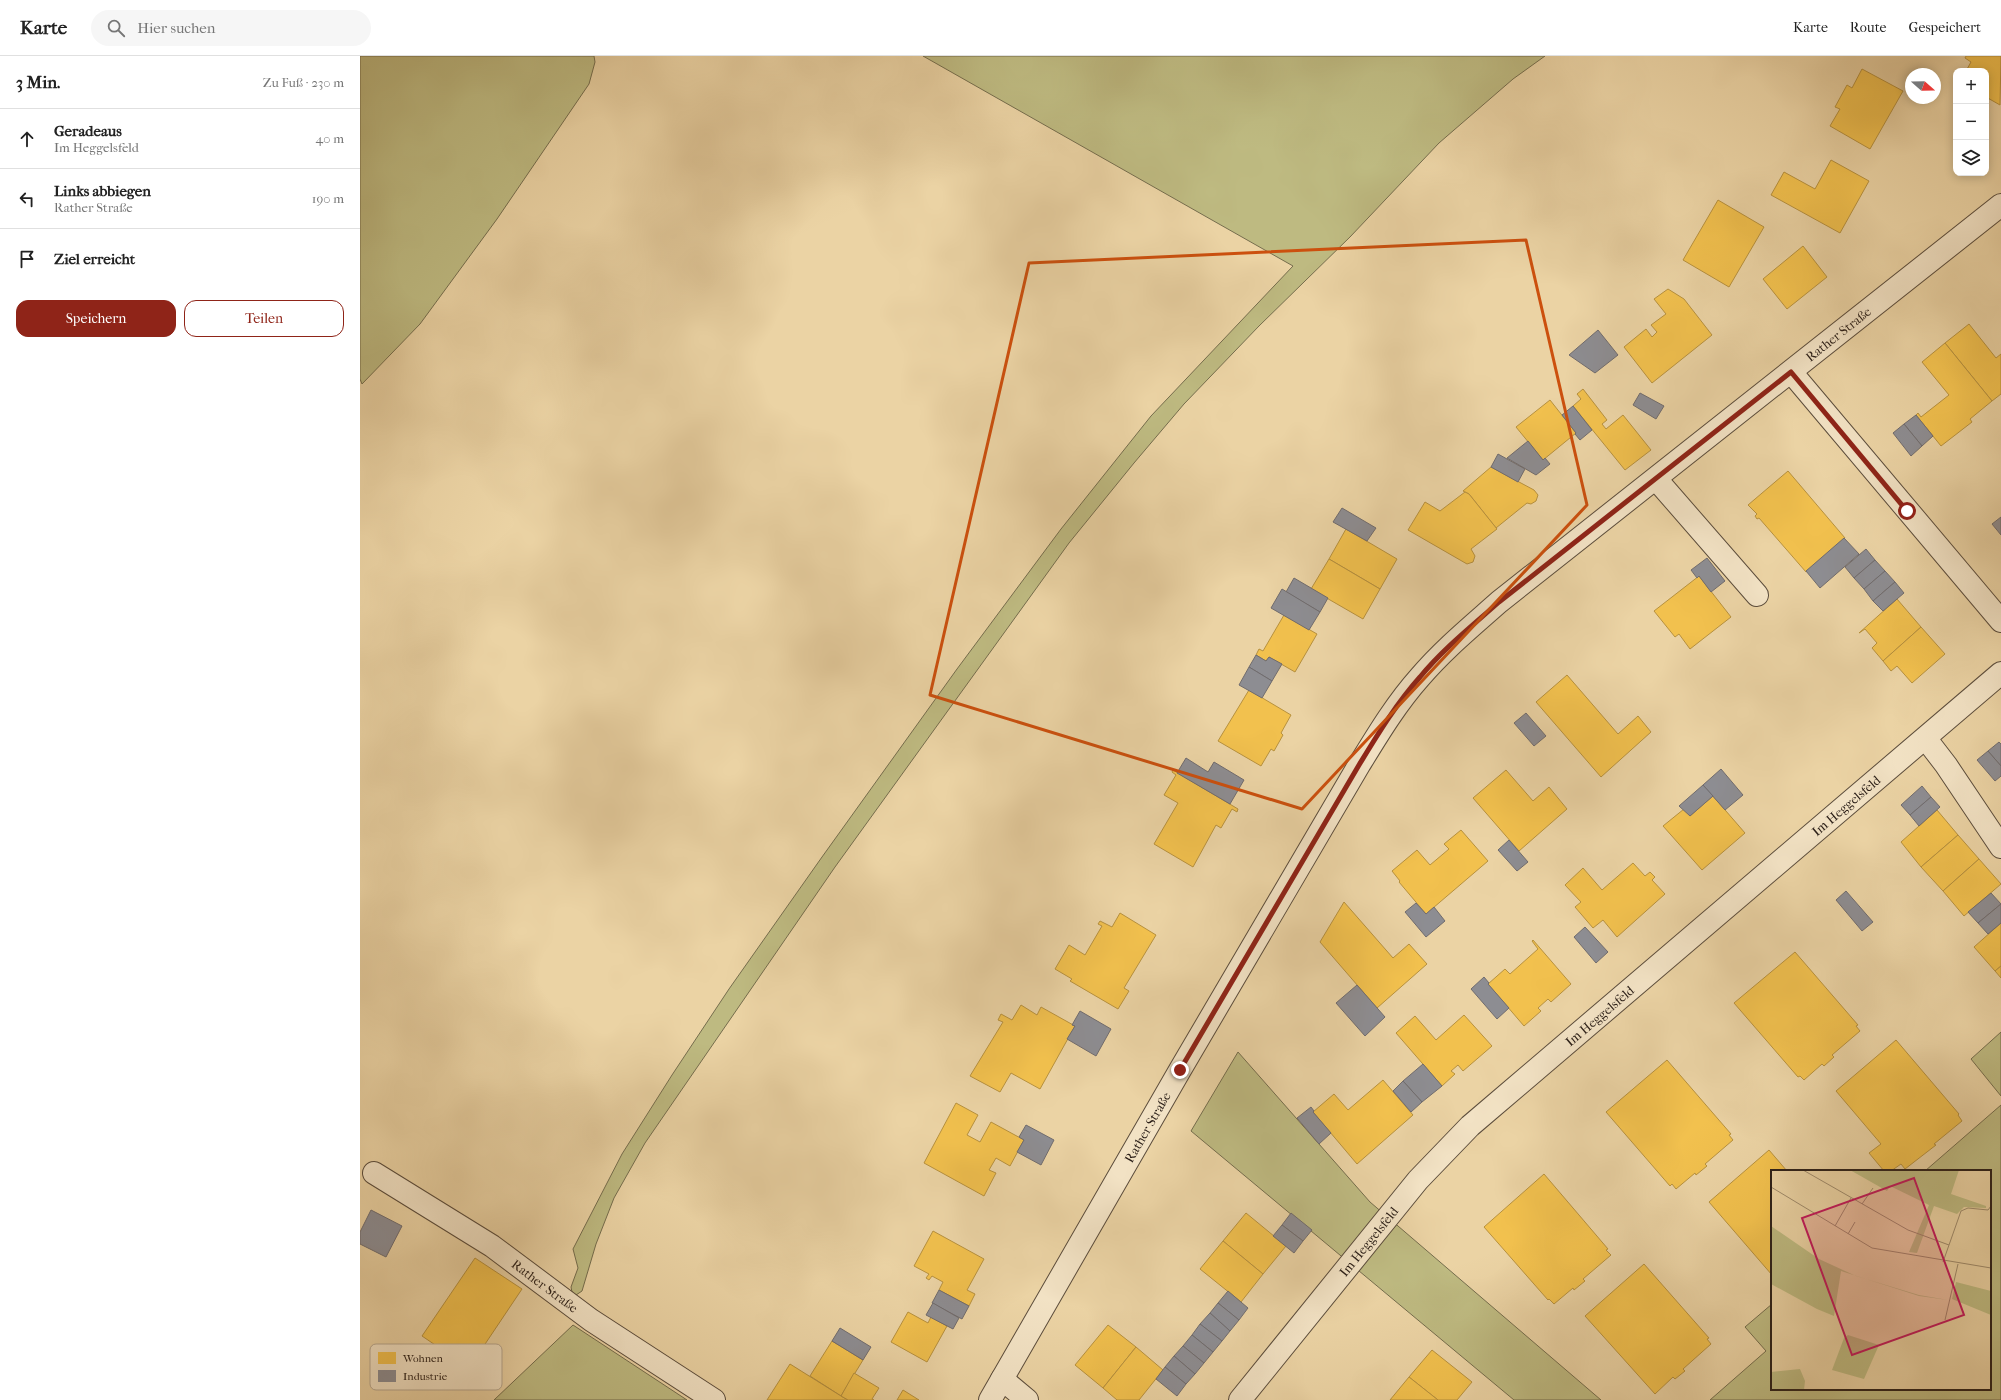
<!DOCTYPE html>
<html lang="de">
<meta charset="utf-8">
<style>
body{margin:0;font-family:"IM FELL French Canon",serif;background:#f6f6f6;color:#222}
.controls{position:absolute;right:12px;top:12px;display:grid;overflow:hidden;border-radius:8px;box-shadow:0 2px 10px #0003}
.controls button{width:36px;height:36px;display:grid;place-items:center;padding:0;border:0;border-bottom:1px solid #e0e0e0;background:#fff;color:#222;font:20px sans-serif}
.compass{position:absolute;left:1545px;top:12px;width:36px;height:36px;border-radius:50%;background:#fff;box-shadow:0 2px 10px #0003;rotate:110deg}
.stop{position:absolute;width:12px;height:12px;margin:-9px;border:3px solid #8f2418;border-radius:50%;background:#fff}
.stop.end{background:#8f2418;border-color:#fff;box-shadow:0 1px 4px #0008}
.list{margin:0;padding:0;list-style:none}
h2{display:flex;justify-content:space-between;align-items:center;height:52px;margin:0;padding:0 16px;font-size:17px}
h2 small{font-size:13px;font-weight:400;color:#767676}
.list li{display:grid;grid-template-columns:26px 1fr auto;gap:12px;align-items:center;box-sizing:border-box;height:60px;padding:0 16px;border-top:1px solid #e0e0e0}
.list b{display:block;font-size:15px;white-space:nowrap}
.list p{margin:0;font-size:13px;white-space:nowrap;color:#767676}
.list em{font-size:13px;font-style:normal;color:#767676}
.actions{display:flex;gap:8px;padding:12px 16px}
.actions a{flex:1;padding:9px 0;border:1px solid #8f2418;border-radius:12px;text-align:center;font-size:14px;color:#8f2418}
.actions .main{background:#8f2418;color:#fff}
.icon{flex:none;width:22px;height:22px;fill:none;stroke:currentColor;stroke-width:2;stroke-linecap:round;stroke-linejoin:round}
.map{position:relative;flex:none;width:1641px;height:1344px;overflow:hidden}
header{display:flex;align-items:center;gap:24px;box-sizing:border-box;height:56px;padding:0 20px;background:#fff;border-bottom:1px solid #e0e0e0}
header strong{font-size:19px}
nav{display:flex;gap:22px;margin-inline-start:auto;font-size:14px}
.search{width:280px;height:36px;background:#f6f6f6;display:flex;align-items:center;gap:10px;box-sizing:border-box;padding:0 14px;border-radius:22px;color:#767676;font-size:15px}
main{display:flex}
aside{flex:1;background:#fff}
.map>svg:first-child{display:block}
.green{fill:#beba81;stroke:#756d4d}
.homes{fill:#f2c14e;stroke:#b7913e}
.industry{fill:#8d8d92;stroke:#706c6e}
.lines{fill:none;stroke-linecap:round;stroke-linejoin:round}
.minor-casing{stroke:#5c4d3c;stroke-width:24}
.minor{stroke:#f2e2c4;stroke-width:22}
.route{stroke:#8f2418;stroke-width:5}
.marked{fill:none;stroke:#cc500e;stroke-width:3;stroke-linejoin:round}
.labels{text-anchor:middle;stroke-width:4;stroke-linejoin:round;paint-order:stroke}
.street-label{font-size:13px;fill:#2c2019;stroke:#f2e2c4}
.inset-road{fill:none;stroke:#9f8b6c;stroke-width:1}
.view{fill:#c2185b;fill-opacity:0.15;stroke:#c2185b;stroke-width:2}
.inset-edge{fill:none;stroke:#2c2019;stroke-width:2}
.key{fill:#f2e2c4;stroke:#b7a891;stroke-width:1}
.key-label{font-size:11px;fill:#2c2019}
</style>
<header>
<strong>Karte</strong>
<div class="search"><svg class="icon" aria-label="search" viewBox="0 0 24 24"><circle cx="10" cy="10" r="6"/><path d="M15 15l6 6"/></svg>Hier suchen</div>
<nav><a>Karte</a><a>Route</a><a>Gespeichert</a></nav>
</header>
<main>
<aside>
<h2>3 Min.<small>Zu Fuß · 230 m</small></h2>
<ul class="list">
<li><svg class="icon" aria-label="ahead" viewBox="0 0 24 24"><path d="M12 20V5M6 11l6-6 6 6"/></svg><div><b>Geradeaus</b><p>Im Heggelsfeld</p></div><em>40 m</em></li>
<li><svg class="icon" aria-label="left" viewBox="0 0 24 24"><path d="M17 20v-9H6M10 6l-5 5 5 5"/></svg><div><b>Links abbiegen</b><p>Rather Straße</p></div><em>190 m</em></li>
<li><svg class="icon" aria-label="arrive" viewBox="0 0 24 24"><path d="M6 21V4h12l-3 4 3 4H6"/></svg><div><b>Ziel erreicht</b></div></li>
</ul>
<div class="actions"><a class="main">Speichern</a><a>Teilen</a></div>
</aside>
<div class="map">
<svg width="1641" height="1344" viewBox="0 0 1641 1344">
<rect width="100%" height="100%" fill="#ebd3a4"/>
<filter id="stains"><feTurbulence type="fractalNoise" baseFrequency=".005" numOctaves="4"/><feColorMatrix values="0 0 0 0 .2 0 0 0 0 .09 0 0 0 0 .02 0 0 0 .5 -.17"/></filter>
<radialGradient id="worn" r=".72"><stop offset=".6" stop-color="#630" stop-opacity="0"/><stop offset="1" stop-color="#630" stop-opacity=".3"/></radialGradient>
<g class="green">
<polygon points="0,0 234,0 235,6 229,28 137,163 60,268 2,328 0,323"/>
<polygon points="563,0 1185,0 1153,23 1079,87 990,181 899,270 824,348 774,407 709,487 475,811 285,1087 254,1142 236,1188 222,1235 213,1241 211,1231 218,1212 213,1193 262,1098 312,1019 369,933 462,801 597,613 701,473 791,360 933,210"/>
<polygon points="1641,976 1641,1040 1611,1003"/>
<polygon points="878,996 1010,1146 1241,1344 1154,1344 831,1075"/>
<polygon points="1641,1049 1641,1344 1350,1344 1406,1295 1385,1271 1412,1248 1412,1333 1630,1333 1630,1115 1565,1115"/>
<polygon points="213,1269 327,1344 134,1344"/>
</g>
<g class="homes">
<polygon points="1606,0 1641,0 1640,49 1626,41 1626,15 1606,15 1611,6 1605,2"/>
<polygon points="1502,13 1543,35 1510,93 1470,70 1480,53 1475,51 1487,29 1492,32"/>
<polygon points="1471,104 1509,125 1480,177 1411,139 1424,116 1455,133"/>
<polygon points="1358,144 1404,171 1369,231 1323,204"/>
<polygon points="1443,190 1467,221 1427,253 1403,223"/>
<polygon points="1308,233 1324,243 1352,279 1292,327 1264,291 1286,273 1292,281 1297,276 1291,269 1306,258 1294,243"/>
<polygon points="1609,268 1636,302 1641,298 1641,338 1632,345 1585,287"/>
<polygon points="1585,287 1632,345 1610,363 1612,366 1581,390 1556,359 1558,357 1561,361 1589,339 1562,306"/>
<polygon points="1223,333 1247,364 1242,368 1246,373 1263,359 1291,394 1265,414 1213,350 1221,343 1217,338"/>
<polygon points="1190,344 1216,377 1183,404 1156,371"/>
<polygon points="1131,411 1174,434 1178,439 1176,445 1171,448 1167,447 1136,472 1109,438 1103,435"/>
<polygon points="1428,415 1485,482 1446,516 1399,462 1397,463 1395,460 1397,458 1388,449"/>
<polygon points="1105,436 1109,438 1137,473 1111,493 1115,500 1113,506 1107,508 1048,474 1065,446 1080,455"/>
<polygon points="986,473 1037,503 1020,533 969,503"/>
<polygon points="969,503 1020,533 1003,563 951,533"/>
<polygon points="1339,520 1371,561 1330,593 1319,578 1315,581 1294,555"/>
<polygon points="1537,543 1561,571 1523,605 1512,592 1517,587 1505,573 1499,577"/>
<polygon points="924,559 957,578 935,616 909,601 906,605 896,599 899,593 903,595"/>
<polygon points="1561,571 1585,598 1552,627 1537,610 1531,615 1523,605"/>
<polygon points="1207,619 1258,678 1278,660 1291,676 1241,721 1176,646"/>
<polygon points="889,634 931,659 921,677 923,679 914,695 911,693 901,710 858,685"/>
<polygon points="813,714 878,753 877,756 872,753 861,772 856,769 833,811 794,788 818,747 804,739 816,719 812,716"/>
<polygon points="1146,714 1173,745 1189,731 1207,753 1159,795 1113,742"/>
<polygon points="1353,740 1385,777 1342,814 1303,770 1324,753 1330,760"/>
<polygon points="1577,754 1598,779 1561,811 1541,786"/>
<polygon points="1101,774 1128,805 1066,858 1039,826 1040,825 1032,815 1057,794 1070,809 1089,793 1084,788"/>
<polygon points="1598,779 1619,803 1583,835 1561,811"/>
<polygon points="1619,803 1641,828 1604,860 1583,835"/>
<polygon points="1273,807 1285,820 1290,816 1295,821 1292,824 1305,838 1257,881 1243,864 1233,872 1215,851 1221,846 1205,829 1223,812 1242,834"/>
<polygon points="984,846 1033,902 1049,888 1067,908 1017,952 960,886"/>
<polygon points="760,857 796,879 764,932 769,935 758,953 710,925 712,923 695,913 709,889 725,899 742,870 738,868 740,865 752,871"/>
<polygon points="1641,867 1641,910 1635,915 1614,891"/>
<polygon points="1173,884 1211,928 1191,946 1188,943 1178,952 1181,955 1164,970 1128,928 1145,913 1150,918 1178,893 1172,885"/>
<polygon points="1435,896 1498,969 1496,970 1500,975 1472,999 1474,1001 1464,1010 1462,1008 1444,1024 1440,1020 1438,1021 1374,947"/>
<polygon points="1641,910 1641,922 1635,915"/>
<polygon points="661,949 677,959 681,951 715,970 680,1033 651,1017 640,1036 610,1020 643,966 638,964 641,958 652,964"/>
<polygon points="1104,959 1132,990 1103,1015 1098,1009 1091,1015 1095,1018 1082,1030 1036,977 1055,960 1076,984"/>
<polygon points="1536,984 1599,1058 1598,1059 1602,1065 1574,1088 1576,1089 1545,1113 1541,1108 1531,1115 1524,1115 1509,1097 1521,1088 1476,1035"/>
<polygon points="1307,1004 1371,1078 1369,1079 1373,1084 1345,1108 1347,1110 1336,1119 1335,1117 1316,1133 1312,1128 1310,1130 1246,1056"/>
<polygon points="1023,1024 1053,1059 997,1108 953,1056 974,1038 988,1054"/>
<polygon points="596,1047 618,1059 607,1079 620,1086 631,1066 664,1084 650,1110 636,1102 629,1114 636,1117 624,1140 564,1107"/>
<polygon points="1409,1094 1427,1115 1412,1115 1412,1219 1349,1146"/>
<polygon points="1184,1118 1248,1193 1246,1194 1251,1199 1223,1223 1225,1225 1214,1234 1213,1232 1194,1248 1189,1243 1188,1244 1124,1171"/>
<polygon points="886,1157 926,1190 903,1218 863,1185"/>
<polygon points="573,1175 624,1203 607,1234 615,1238 609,1250 579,1234 583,1226 572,1220 569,1224 566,1222 569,1218 554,1210"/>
<polygon points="863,1185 903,1218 881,1246 840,1213"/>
<polygon points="115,1202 162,1233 109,1312 62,1280"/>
<polygon points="1284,1208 1349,1282 1347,1283 1351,1288 1323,1313 1325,1315 1315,1323 1313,1321 1295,1338 1225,1260"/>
<polygon points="548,1256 568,1267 571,1261 587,1270 567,1306 531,1286"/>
<polygon points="748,1269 776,1291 743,1332 715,1309"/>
<polygon points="472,1285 503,1304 481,1340 450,1320"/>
<polygon points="776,1291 803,1314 779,1344 757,1344 743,1332"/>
<polygon points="1072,1294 1112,1326 1097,1344 1078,1344 1049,1321"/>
<polygon points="430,1308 481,1340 488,1344 407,1344"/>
<polygon points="494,1317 519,1332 512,1343 514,1344 488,1344 481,1340"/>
<polygon points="1049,1321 1078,1344 1030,1344"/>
<polygon points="543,1334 559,1344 537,1344"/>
</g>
<g class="industry">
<polygon points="1238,274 1258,299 1235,317 1209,299"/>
<polygon points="1280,337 1304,350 1296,363 1273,349"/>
<polygon points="1213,350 1232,374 1220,384 1215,378 1216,377 1202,359"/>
<polygon points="1556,359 1573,380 1562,390 1544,368"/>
<polygon points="1544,368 1562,390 1551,400 1533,377"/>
<polygon points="1168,385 1183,404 1185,402 1190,408 1176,419 1147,402"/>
<polygon points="1138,398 1165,413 1158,426 1131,411"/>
<polygon points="982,452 1016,472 1007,485 973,466"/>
<polygon points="1641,461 1641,479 1632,468"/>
<polygon points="1484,482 1499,498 1460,532 1446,515"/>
<polygon points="1506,493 1515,504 1494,522 1485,511"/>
<polygon points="1347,502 1365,525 1351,536 1339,520 1337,522 1331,514"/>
<polygon points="1515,504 1525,515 1504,533 1494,522"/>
<polygon points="1525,515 1535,526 1513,545 1504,533"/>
<polygon points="934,522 968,542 960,556 926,536"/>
<polygon points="1535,526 1544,537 1523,555 1513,545"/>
<polygon points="922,533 960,556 949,574 911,552"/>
<polygon points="896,599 906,605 909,601 922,608 912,625 889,611"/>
<polygon points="889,611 912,625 902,642 879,629"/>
<polygon points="1166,657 1186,680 1174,690 1154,667"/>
<polygon points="1639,686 1641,688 1641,710 1628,695"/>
<polygon points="1628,695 1641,710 1641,720 1635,725 1617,704"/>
<polygon points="826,702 848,716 854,706 884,724 870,748 817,717"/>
<polygon points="1361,713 1383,739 1365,754 1343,729"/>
<polygon points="1343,729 1353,740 1330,760 1319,750"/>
<polygon points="1562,730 1571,741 1550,759 1541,749"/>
<polygon points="1571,741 1580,751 1559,770 1550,759"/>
<polygon points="1149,784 1168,806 1157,815 1138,794"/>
<polygon points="1486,835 1513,866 1502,875 1476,844"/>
<polygon points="1631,837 1641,848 1618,867 1608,856"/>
<polygon points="1056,847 1066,858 1074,851 1085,865 1066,881 1045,856"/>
<polygon points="1641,848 1641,867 1628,878 1618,867"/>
<polygon points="1225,871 1248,896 1236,907 1214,881"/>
<polygon points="1124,921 1129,927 1128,928 1149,952 1137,963 1111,933"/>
<polygon points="997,929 1025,961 1005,980 976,947"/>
<polygon points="720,955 751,973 736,1000 707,983 715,970 712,969"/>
<polygon points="1063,1008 1082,1030 1062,1046 1043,1025"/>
<polygon points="1043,1025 1062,1046 1051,1056 1033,1035"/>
<polygon points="951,1051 954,1055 953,1056 971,1077 959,1088 937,1062"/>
<polygon points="666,1069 694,1084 681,1109 657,1096 664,1084 659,1081"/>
<polygon points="11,1154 42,1170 26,1201 0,1188 0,1176"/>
<polygon points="931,1157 952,1174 943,1185 922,1169"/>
<polygon points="922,1169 943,1185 934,1197 913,1180"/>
<polygon points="579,1234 609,1250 602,1263 572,1247"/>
<polygon points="868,1235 888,1252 879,1264 858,1247"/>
<polygon points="573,1247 599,1262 593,1273 566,1259"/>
<polygon points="858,1247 879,1264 870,1275 850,1257"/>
<polygon points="850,1257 870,1275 862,1285 840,1268"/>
<polygon points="840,1268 862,1285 853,1296 832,1279"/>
<polygon points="480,1272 511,1291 503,1304 472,1285"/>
<polygon points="832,1279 853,1296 844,1307 823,1290"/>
<polygon points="823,1290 844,1307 835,1318 814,1300"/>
<polygon points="814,1300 835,1318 826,1328 805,1311"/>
<polygon points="805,1311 826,1328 817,1340 796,1323"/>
</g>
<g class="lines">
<defs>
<g id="minor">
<polyline points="1431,316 1641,565"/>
<polyline points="1296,423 1397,539"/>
<polyline points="1566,683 1586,709 1641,791"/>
<path id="s1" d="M14,1117L132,1190L231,1264L354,1344"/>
<polyline points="642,1323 667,1344"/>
<path id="s2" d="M630,1344L820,1014L999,709C1018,678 1036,648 1060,621C1084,593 1112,570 1139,546L1641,149"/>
<path id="s3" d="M880,1344L1058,1124L1110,1070L1641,617"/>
</g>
</defs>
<use href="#minor" class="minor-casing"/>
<use href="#minor" class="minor"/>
</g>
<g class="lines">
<path class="route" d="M820,1014L999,709C1018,678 1036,648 1060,621C1083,593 1112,570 1139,546L1431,316L1547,455"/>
</g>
<path class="marked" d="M1166,184L1227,449L942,753L570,639L669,207Z"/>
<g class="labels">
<g class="street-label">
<text dy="5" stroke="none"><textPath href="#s2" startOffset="1383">Rather Straße</textPath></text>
<text dy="5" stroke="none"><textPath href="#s3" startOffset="852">Im Heggelsfeld</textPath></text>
<text dy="5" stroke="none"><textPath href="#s3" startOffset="528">Im Heggelsfeld</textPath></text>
<text dy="5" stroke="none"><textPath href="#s2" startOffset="315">Rather Straße</textPath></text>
<text dy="5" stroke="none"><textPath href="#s3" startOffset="204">Im Heggelsfeld</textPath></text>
<text dy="5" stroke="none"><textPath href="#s1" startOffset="205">Rather Straße</textPath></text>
</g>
</g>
<g transform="translate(1411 1114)">
<rect width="220" height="220" fill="#ebd3a4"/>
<path d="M79,0H188L180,24L215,36V38L193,37L186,44L163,36L146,83L138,82L158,35L119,16L116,21ZM0,56L48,89L85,106L148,125L177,130L148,126L70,101L63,146L46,139L0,114ZM185,112L220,121V145L181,129ZM77,165L108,175L93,209L61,200L73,168ZM29,199L34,211L33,220H0V202Z" fill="#beba81"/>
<path class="inset-road" d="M32,0L137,60L178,75M0,17L101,78L220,98M91,34L102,18M64,56L80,28M77,64L84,52M172,92L190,41L197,38L217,40L220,36M174,150L187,94"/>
<path class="view" d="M143,8L193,145L81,185L31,48Z"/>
<rect width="220" height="220" class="inset-edge"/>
</g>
<rect x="10" y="1288" width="132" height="46" rx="6" class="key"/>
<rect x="18" y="1296" width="18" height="12" fill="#f2c14e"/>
<rect x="18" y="1314" width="18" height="12" fill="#8d8d92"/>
<g class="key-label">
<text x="43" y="1306">Wohnen</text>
<text x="43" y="1324">Industrie</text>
</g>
<rect width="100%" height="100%" filter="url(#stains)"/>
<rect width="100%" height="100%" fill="url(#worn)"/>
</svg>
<div class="controls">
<button>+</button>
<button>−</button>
<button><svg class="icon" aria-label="layers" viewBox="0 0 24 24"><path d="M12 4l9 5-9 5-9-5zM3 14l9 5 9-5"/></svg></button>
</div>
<svg class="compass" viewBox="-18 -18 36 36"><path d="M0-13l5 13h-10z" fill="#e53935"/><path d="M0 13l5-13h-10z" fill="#767676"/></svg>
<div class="stop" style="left:1547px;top:455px"></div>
<div class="stop end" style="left:820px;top:1014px"></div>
</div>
</main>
